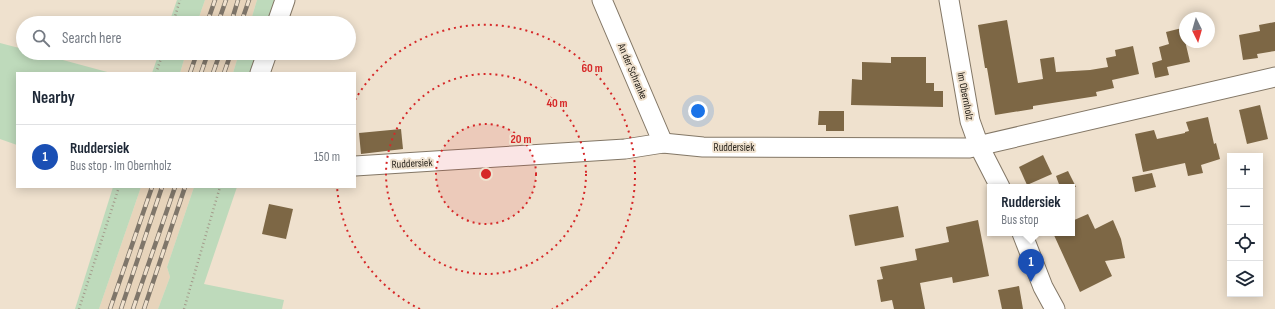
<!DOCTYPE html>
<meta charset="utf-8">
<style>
body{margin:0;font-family:"Sofia Sans Condensed",sans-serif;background:#f2f2f3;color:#1f2937}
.controls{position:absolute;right:12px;bottom:12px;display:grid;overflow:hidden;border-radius:0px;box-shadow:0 2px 10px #0003}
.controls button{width:36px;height:36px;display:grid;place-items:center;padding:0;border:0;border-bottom:1px solid #e0e1e3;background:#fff;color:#1f2937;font:20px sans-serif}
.compass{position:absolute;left:1179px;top:12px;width:36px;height:36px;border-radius:50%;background:#fff;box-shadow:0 2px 10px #0003;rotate:175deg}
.you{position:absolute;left:698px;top:111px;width:14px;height:14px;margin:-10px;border:3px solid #fff;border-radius:50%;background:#1a73e8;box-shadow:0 0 0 6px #1a73e833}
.badge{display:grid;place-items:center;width:26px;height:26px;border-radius:50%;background:#b45309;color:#fff;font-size:13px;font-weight:700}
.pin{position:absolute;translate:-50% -33px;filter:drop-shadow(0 1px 2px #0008)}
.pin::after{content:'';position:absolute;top:21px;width:14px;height:12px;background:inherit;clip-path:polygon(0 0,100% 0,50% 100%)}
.popup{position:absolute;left:987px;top:184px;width:88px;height:52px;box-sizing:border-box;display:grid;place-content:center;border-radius:0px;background:#fff;filter:drop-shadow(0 1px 3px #0005);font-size:13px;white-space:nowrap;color:#747a83}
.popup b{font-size:15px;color:#1f2937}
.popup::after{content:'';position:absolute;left:50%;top:100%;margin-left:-8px;border:8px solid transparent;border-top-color:#fff}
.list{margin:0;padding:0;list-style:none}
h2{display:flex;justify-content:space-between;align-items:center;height:52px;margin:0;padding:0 16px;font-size:17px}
h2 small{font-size:13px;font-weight:400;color:#747a83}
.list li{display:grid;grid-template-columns:26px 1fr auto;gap:12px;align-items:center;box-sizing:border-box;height:64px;padding:0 16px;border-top:1px solid #e0e1e3}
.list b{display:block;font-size:15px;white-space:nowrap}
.list p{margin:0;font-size:13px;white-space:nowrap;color:#747a83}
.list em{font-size:13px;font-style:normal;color:#747a83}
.icon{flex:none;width:22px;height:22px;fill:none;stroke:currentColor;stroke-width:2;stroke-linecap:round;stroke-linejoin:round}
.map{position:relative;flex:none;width:1275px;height:309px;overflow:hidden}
.search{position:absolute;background:#fff;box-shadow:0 2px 10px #0003;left:16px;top:16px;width:340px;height:44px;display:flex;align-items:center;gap:10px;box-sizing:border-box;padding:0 14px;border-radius:22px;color:#747a83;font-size:15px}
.panel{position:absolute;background:#fff;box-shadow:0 2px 10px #0003;left:16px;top:72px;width:340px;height:116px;border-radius:0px}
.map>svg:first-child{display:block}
.built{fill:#e7d4bb}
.green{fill:#bedabb}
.building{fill:#7d6745}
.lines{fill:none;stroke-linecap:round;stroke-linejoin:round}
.minor-casing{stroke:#837766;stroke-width:21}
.path{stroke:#a3998a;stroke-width:2.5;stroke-dasharray:1 3;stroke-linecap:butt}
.minor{stroke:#fff;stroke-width:19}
.rail-casing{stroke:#7f766a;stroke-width:4.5}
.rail{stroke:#efe1ce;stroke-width:3;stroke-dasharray:9;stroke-linecap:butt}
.ring{fill:none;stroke:#d62828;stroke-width:2;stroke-dasharray:2 4}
.labels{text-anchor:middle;stroke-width:4;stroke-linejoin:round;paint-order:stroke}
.street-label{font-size:11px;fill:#29241d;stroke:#efe1ce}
.centre{fill:#d62828;stroke:#efe1ce;stroke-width:2}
.ring-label{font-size:12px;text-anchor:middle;font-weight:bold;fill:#d62828;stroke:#efe1ce;stroke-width:4;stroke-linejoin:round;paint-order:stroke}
</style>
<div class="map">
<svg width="1275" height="309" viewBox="0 0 1275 309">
<rect width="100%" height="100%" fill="#efe1ce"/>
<g class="built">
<polygon points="205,0 257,0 250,23 197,23"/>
<polygon points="186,53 239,53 233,73 180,73"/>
<polygon points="141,187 194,187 167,267 170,277 158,309 99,309"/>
</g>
<g class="green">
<polygon points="177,0 205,0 197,23 169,23"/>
<polygon points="257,0 278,0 271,23 250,23"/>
<polygon points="0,43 23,49 23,53 37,53 111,73 17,73 17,145 0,139"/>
<polygon points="159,53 186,53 180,73 152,73"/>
<polygon points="239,53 261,53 254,73 233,73"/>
<polygon points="113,187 141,187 99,309 75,309"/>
<polygon points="194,187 237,187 204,284 284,300 282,309 158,309 170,277 167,267"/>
</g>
<g class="building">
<polygon points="1007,20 1018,83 1043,79 1040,59 1054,57 1056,72 1090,70 1108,67 1106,58 1116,56 1115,50 1133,46 1139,74 1112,80 1114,88 1096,92 1097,96 1033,106 1033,109 995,115 987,68 985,68 978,25"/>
<polygon points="1275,22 1275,51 1257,54 1258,58 1243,60 1239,35 1260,31 1259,25"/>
<polygon points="1182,28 1190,62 1167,67 1169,75 1155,78 1152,63 1162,60 1159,47 1169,44 1166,32"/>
<polygon points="891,57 926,57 926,83 934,83 934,91 943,91 943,107 851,105 852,79 862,80 862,62 891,63"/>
<polygon points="1260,105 1268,139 1247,144 1239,110"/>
<polygon points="819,111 844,111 844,131 826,131 826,125 818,125"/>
<polygon points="1208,117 1214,144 1216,143 1220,159 1201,165 1203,173 1188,176 1185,163 1143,172 1135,134 1154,130 1157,139 1185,133 1185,132 1189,131 1186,122"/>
<polygon points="401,129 403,149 361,154 359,133"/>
<polygon points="1043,155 1052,174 1027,185 1019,167"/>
<polygon points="1068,171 1076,187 1060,187 1056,176"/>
<polygon points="1152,173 1156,187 1135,192 1132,177"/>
<polygon points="269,204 293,209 286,239 262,234"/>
<polygon points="898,206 904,237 855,246 849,215"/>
<polygon points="1088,214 1095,229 1113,220 1121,239 1125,258 1105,261 1112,276 1080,292 1053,233 1072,233 1072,221"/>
<polygon points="978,220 989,276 953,283 952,277 920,283 925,309 894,309 892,300 881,302 877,280 883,279 880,267 917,260 915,249 949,242 946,227"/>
<polygon points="1019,286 1023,309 1002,309 998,290"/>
</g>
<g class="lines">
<defs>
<g id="minor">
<polyline points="602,0 663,143"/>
<polyline points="949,0 970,121 979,146 1000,187"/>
<polyline points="277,23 285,0"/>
<polyline points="260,73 267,53"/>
<polyline points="355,166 625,149 663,143 703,147 969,148 1275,77"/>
<polyline points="1022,233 1043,287 1055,309"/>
</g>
</defs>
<use href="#minor" class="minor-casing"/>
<g class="path">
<polyline points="173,23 180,0"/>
<polyline points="156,73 163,53"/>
<polyline points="79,309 119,187"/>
<polyline points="184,309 220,187"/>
</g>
<use href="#minor" class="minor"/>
<defs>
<g id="rail">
<polyline points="207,23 215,0"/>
<polyline points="218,23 226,0"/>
<polyline points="231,23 238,0"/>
<polyline points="241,23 249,0"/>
<polyline points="190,73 197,53"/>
<polyline points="201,73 208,53"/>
<polyline points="213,73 220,53"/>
<polyline points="224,73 231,53"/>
<polyline points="110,309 152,187"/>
<polyline points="121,309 162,187"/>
<polyline points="133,309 175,187"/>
<polyline points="144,309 185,187"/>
</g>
</defs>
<use href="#rail" class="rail-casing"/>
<use href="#rail" class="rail"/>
</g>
<circle cx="486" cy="174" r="50" fill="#d62828" fill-opacity=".12"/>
<g class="ring">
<circle cx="486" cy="174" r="50"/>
<circle cx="486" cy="174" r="100"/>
<path d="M420 309A150 150 0 0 1 337 187M355 100A150 150 0 1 1 552 309"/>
</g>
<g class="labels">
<g class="street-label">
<text transform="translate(633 71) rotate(67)" y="4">An der Schranke</text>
<text transform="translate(966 96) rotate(79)" y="4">Im Obernholz</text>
<text x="734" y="151">Ruddersiek</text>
<text transform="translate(412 163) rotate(-3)" y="4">Ruddersiek</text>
</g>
</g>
<circle cx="486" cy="174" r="6" class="centre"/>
<g class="ring-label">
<text x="592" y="72">60 m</text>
<text x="557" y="107">40 m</text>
<text x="521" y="143">20 m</text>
</g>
</svg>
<div class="controls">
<button>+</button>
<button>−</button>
<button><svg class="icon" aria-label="locate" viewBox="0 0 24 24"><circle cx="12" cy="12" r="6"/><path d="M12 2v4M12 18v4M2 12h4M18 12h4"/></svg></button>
<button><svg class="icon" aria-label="layers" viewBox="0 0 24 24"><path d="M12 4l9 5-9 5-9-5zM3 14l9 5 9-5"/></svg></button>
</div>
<svg class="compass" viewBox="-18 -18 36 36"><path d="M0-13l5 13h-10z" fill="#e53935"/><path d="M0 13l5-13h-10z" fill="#747a83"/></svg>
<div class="you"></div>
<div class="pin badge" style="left:1031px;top:282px;background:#1a4fb4">1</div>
<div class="popup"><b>Ruddersiek</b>Bus stop</div>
<div class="search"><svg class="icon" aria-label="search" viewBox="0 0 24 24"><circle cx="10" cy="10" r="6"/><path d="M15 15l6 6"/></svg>Search here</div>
<section class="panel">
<h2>Nearby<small></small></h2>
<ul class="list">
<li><span class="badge" style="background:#1a4fb4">1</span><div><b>Ruddersiek</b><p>Bus stop · Im Obernholz</p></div><em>150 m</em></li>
</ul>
</section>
</div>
